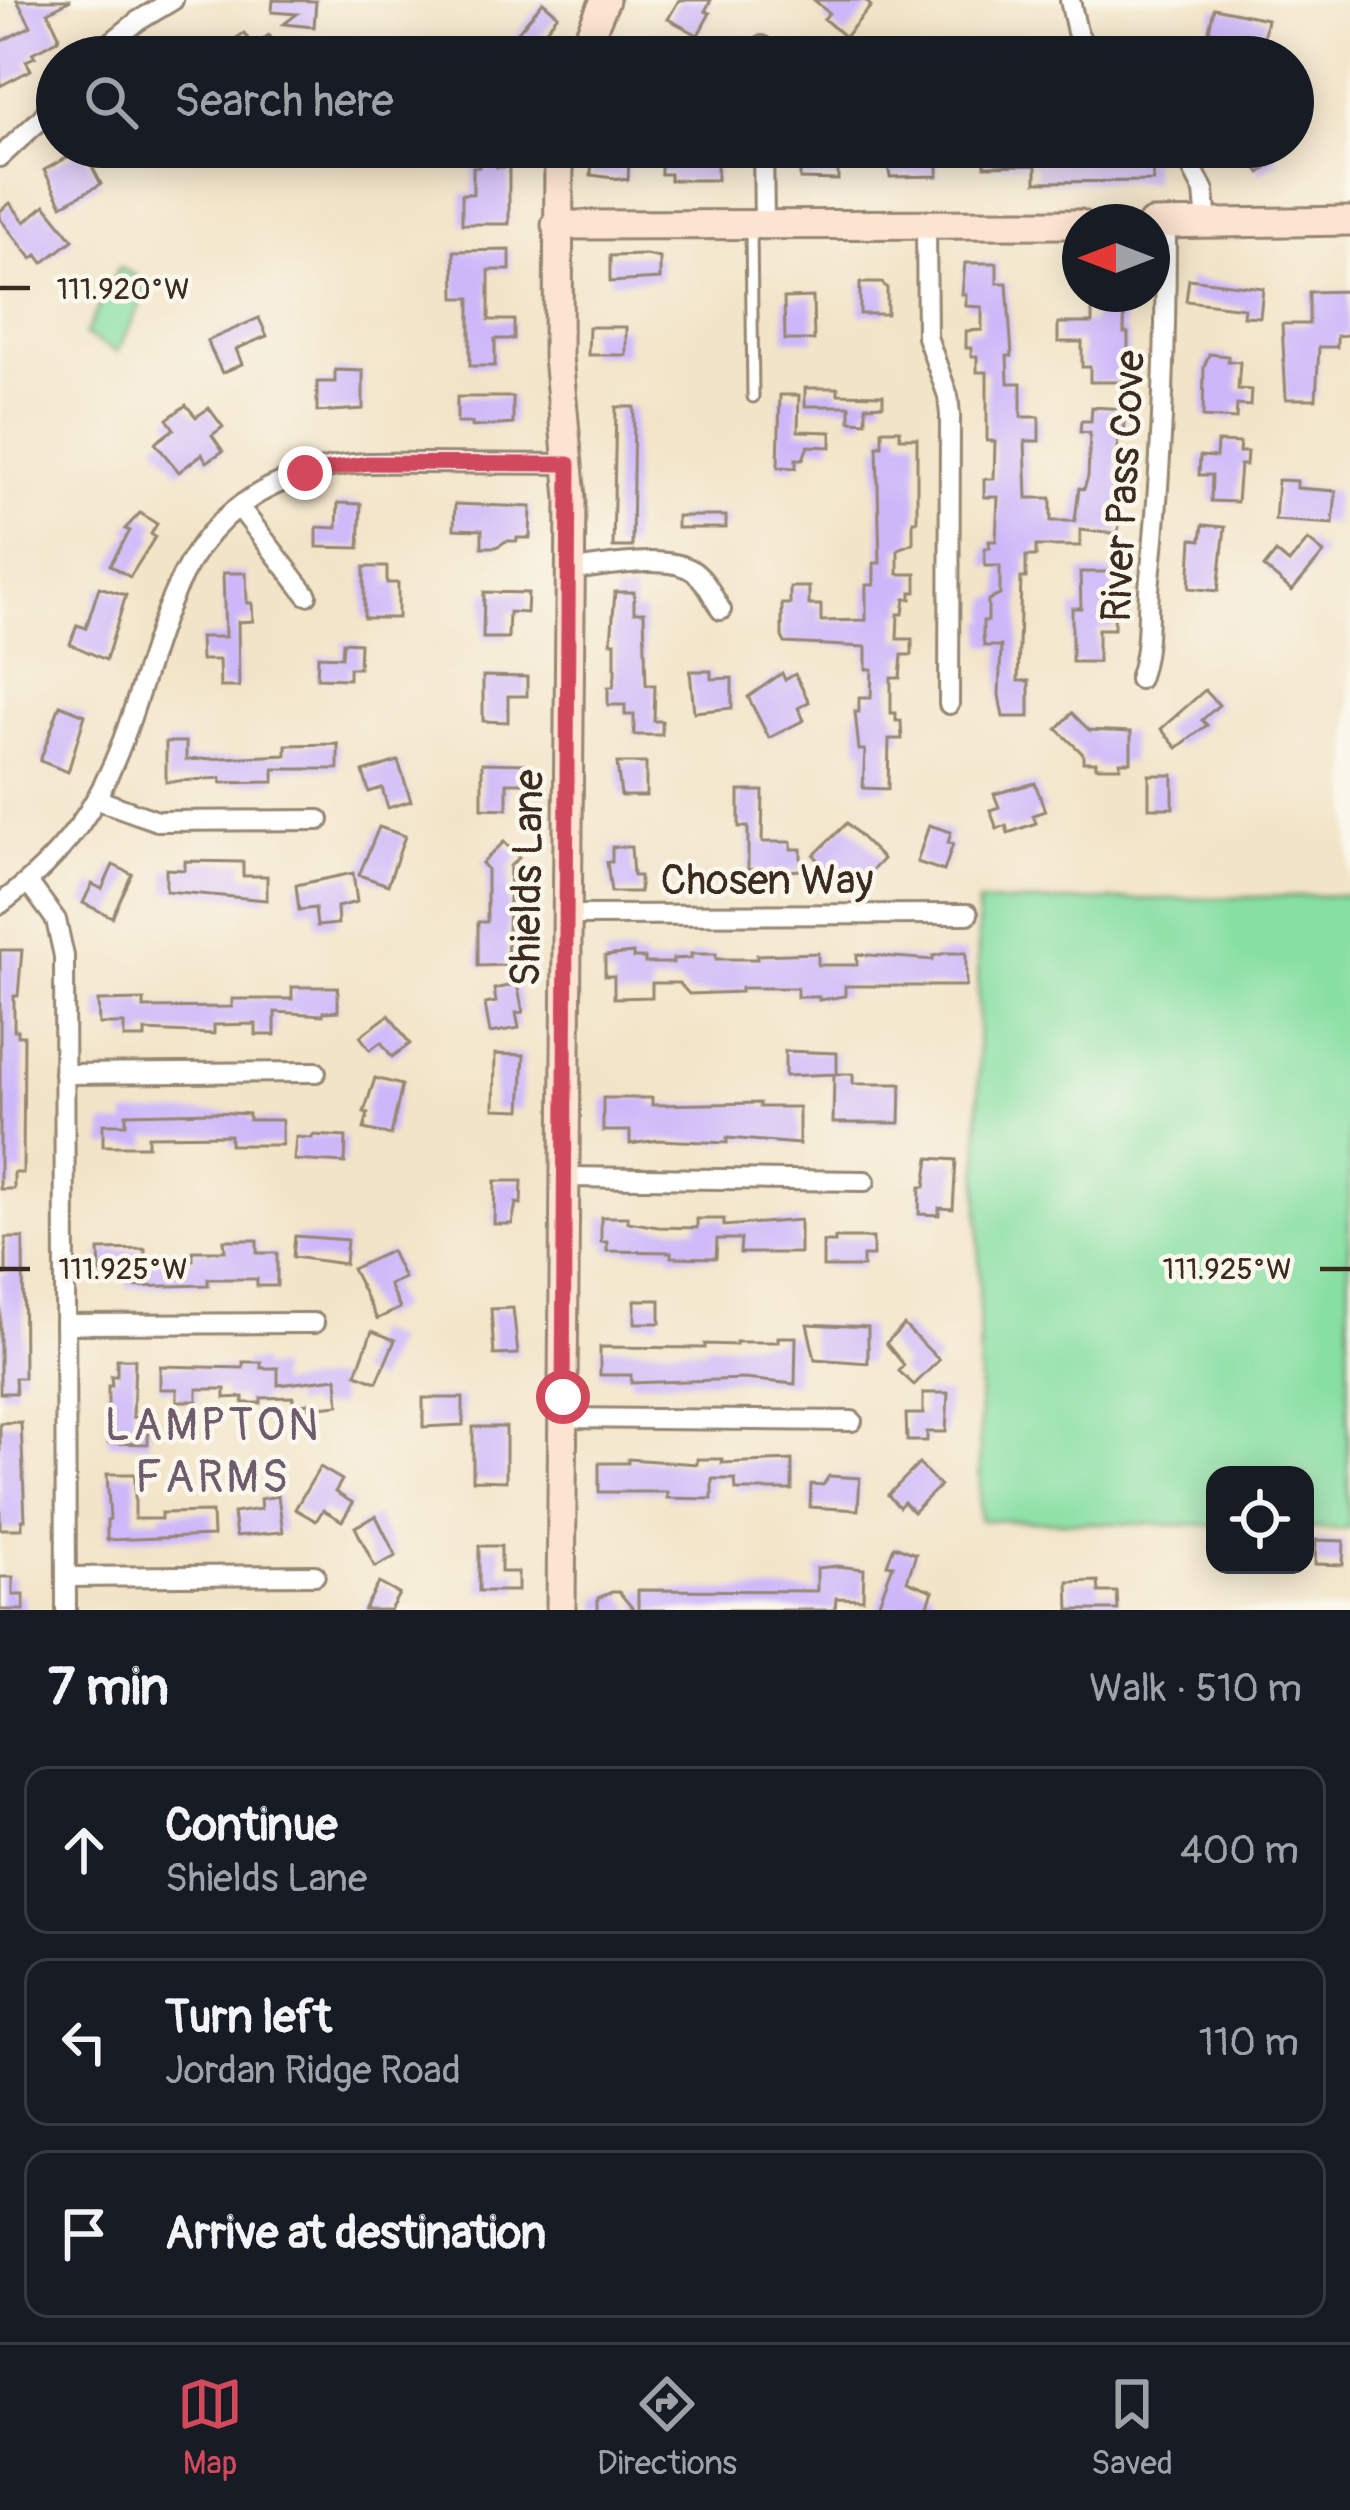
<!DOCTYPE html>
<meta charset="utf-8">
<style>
body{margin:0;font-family:Pangolin,sans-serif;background:#242831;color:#f1f3f6}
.controls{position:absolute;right:36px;bottom:36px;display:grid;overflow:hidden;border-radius:24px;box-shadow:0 6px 30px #0003}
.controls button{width:108px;height:108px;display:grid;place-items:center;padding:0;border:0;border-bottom:3px solid #363941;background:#171b24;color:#f1f3f6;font:60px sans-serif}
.compass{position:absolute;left:1062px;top:204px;width:108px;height:108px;border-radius:50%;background:#171b24;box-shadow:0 6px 30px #0003;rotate:270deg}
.stop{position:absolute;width:36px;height:36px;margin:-27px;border:9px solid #d1495b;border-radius:50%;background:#fff}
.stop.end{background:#d1495b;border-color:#fff;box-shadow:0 3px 12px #0008}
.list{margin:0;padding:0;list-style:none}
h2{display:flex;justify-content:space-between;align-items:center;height:156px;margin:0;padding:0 48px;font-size:51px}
h2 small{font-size:39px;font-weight:400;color:#9ea1a6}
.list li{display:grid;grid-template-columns:78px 1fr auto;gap:36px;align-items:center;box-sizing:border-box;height:168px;margin:0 24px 24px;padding:0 24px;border:3px solid #363941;border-radius:24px}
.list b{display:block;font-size:45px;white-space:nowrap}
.list p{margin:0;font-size:39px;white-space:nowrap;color:#9ea1a6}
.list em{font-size:39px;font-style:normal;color:#9ea1a6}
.icon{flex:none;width:66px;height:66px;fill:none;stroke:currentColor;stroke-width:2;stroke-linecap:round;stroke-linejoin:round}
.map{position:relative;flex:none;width:1350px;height:1610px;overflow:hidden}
.search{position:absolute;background:#171b24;box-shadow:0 6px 30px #0003;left:36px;right:36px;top:36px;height:132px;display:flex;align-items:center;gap:30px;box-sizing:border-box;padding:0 42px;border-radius:66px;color:#9ea1a6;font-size:45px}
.sheet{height:732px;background:#171b24}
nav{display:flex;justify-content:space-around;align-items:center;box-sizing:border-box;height:168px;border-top:3px solid #363941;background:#171b24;font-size:33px;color:#9ea1a6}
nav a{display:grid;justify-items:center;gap:6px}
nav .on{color:#d1495b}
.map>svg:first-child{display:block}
.green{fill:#87dfa3;stroke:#618460;stroke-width:3}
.building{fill:#cdb7f9}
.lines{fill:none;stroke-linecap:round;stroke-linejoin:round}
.lane-casing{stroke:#968772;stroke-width:15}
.street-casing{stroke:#968772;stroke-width:24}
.secondary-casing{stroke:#968772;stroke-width:33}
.lane{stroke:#fff;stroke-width:9}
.street{stroke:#fff;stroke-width:18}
.secondary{stroke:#fde4d1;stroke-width:27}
.route{stroke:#d1495b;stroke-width:15}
.ticks{fill:none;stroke:#3b2a1e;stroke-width:4.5}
.labels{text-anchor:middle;stroke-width:9;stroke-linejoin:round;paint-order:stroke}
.street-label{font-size:42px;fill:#3b2a1e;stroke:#fbf7ec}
.neighbourhood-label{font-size:45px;letter-spacing:3px;fill:#6e5b6b;stroke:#fbf7ec}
.ticks-label{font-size:30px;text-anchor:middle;fill:#3b2a1e;stroke:#fbf7ec;stroke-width:9;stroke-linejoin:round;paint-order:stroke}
</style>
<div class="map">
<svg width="1350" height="1610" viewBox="0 0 1350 1610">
<rect width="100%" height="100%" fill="#fbf7ec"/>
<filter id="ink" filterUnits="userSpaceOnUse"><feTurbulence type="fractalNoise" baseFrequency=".00833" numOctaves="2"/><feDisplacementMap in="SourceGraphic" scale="24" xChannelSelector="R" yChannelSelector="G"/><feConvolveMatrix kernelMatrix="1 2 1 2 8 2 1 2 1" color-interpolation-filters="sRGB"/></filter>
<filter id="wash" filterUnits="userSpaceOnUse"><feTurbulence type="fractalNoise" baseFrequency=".004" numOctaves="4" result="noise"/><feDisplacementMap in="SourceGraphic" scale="48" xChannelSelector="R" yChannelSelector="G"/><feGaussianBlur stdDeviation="2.7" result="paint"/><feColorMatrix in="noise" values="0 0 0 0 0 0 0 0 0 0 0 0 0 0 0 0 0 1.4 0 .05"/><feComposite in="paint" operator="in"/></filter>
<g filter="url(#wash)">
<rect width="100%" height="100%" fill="#f2e4c7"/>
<g class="green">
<polygon points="119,267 151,284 117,352 85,335"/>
<polygon points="1350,895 1348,1529 1305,1528 1305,1475 1215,1475 1215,1526 980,1520 978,903"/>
</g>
<g id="blocks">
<g class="building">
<polygon points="17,0 71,0 48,12 59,35 58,40 32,53 35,57 26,61 31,70 0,86 0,42 31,26"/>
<polygon points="273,0 316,1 314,27 284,24 297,14 272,12"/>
<polygon points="679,0 711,0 705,11 710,13 698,35 668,19"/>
<polygon points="814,0 865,0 871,6 845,37 824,19 829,13"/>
<polygon points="543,2 558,15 523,57 494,57 503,41 506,43 513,38"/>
<polygon points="1214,8 1267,19 1263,41 1209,31"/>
<polygon points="244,33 253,46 269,35 285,57 238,57 229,43"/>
<polygon points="479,147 497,147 497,167 509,167 509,224 462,224 462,194 473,194 473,167 479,167"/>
<polygon points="801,147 838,147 838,180 800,179 800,170 794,170 795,153 801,153"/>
<polygon points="885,147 913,147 913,153 938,154 938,176 890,177"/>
<polygon points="984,147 1015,147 1015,152 1087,152 1087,160 1152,159 1153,181 1036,182 1036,165 985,166"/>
<polygon points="1233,147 1270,147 1279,160 1260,173 1251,159 1245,164"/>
<polygon points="83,149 101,184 62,205 44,170"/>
<polygon points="706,155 706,163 717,163 717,180 670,180 670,174 661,174 661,156"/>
<polygon points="592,158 629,159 628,180 591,175"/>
<polygon points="10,203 25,222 45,205 73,240 43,263 37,255 32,259 0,219 0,211"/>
<polygon points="510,250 510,270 489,270 489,320 514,320 514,339 495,339 495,366 470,366 470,298 455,298 454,251"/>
<polygon points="646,255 660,258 660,279 610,282 610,256"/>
<polygon points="965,263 997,263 997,283 1007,283 1012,356 1007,356 1008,383 1021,383 1021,417 1039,417 1039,441 1025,441 1027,498 1051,498 1051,521 1075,521 1079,488 1084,489 1088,477 1090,433 1080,432 1081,421 1091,421 1092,407 1126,409 1124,435 1118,435 1116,480 1123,481 1118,534 1080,530 1080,546 1036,546 1036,556 1026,556 1026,578 1021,578 1018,681 1029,681 1029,717 1003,717 999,695 1001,646 984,646 983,637 983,621 988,621 988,600 1000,595 1000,566 985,566 985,548 990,548 989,541 996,541 998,497 984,497 984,479 994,479 995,441 987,441 987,372 977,372 977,356 971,356 971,348 966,348 966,331 982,330 982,307 966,306 966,294 962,294"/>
<polygon points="1189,279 1263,288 1260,317 1243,316 1244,308 1186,301"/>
<polygon points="860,283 882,283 887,288 887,314 860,314"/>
<polygon points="1349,291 1348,335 1337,336 1337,347 1319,347 1316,399 1286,399 1282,324 1309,324 1309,292"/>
<polygon points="1092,294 1125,294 1124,333 1128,333 1128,357 1123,357 1123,382 1090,382 1090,367 1082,367 1082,342 1058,342 1058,323 1092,323"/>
<polygon points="813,297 814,340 785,340 784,298"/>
<polygon points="259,318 267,336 236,349 242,364 222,373 207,341"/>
<polygon points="589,327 626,327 626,355 588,355"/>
<polygon points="1209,354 1228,356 1228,361 1240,362 1238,389 1251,390 1250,406 1237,405 1236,419 1203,417 1204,367"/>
<polygon points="335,370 363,371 363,409 317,412 317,382 335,382"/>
<polygon points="805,388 838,388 838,394 883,395 883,405 866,406 866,422 850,421 850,406 805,406"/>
<polygon points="780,395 799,395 798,431 831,432 831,447 808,446 803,459 796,459 796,468 778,467"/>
<polygon points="457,397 513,397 513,424 472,427 472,423 457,423"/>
<polygon points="186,405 196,417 209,408 223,427 212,435 223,451 207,462 202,454 179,472 155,443 174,429 167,419"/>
<polygon points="616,407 634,407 632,547 613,547"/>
<polygon points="882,430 900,430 900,438 917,438 917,521 913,521 913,543 898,549 898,574 916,574 916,592 911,592 911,599 905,599 903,614 898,614 897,639 912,639 912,655 902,655 900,678 891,678 891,713 896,713 896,721 901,721 902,739 889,739 888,789 863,788 865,750 859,750 855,712 859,712 859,698 871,698 872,669 866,669 866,647 785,643 782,637 782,604 790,604 790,587 809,587 809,605 821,605 821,621 866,620 866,585 874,585 874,563 880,563 877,446 882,446"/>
<polygon points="1217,442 1240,443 1239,452 1247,452 1246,465 1240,465 1237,502 1211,501 1212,475 1199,475 1200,456 1216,457"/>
<polygon points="1278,480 1297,481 1297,488 1336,491 1333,524 1275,520"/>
<polygon points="338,503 361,504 359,548 317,547 317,527 337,528"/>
<polygon points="455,504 531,507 530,538 517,538 517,541 506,541 497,547 482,547 482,530 454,529"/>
<polygon points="140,513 157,524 151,534 155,537 130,577 110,565 130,531 125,529"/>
<rect x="677" y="516" width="49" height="12"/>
<polygon points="1203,525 1225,527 1218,591 1189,588 1192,539 1201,540"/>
<polygon points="1308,540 1324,553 1292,591 1264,567 1276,552 1289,563"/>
<polygon points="364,567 387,567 387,583 398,583 398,618 364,618"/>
<polygon points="1080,572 1116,572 1114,629 1098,629 1098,662 1072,662 1072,608 1081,608"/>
<polygon points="223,573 246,573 247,603 252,603 253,621 238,622 239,687 220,687 219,660 201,660 200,637 225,637"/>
<polygon points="99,587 126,595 106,660 70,644 77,625 86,628"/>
<polygon points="484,592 528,593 527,613 509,612 508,638 483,638"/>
<polygon points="615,592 634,592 634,612 644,612 646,685 655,685 654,721 662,721 662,735 634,735 634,715 625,715 625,705 608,705 608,687 613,687 615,675 615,642 611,642"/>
<polygon points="343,642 360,643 359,668 349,668 349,679 317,678 318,656 342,657"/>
<polygon points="690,671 711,671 711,679 732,678 732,708 694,712"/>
<polygon points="782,673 785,680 795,674 809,702 798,708 804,720 769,738 748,697"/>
<polygon points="483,676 527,677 527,696 508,696 508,722 483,721"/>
<polygon points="1205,690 1219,705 1202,720 1207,725 1177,748 1161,729"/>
<polygon points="60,705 85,715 68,772 40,761"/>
<polygon points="1072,713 1089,730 1131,732 1131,762 1120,762 1120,767 1096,767 1096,762 1083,762 1083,754 1057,729"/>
<polygon points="166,742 186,742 186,760 286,755 286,745 338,744 338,769 274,769 274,782 221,783 221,778 166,782"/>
<polygon points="398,761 411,801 388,808 382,788 369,792 363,772"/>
<polygon points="482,763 526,764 526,783 507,783 507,809 482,808"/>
<polygon points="617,763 646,763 646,796 621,796"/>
<rect x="1149" y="775" width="24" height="33"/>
<polygon points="1035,783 1045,811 1033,815 1036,823 1008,833 1006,825 997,829 990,810 999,807 994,794"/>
<polygon points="739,791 763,791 762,842 791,842 791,849 801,849 801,870 759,873 759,869 748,870 748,827 739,827"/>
<polygon points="847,823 883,859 863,880 856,873 831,874 814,855"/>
<polygon points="929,825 951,832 948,843 953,844 944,871 917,862"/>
<polygon points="379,827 405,836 388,885 359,875"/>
<polygon points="504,842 519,858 510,866 507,965 478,966 478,922 487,922 487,869 482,863"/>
<polygon points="612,847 631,847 633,876 640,876 640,892 611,892 607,862 612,862"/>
<polygon points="185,861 243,862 243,876 267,876 267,900 166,891 166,869 185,870"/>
<polygon points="113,865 132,874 112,917 83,903 92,884 102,889"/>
<polygon points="353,873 357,902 337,907 338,924 317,926 315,908 299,910 296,885"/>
<polygon points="0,950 22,950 18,996 14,996 14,1030 18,1030 18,1036 24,1036 23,1173 14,1173 14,1189 0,1189"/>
<polygon points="633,953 633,958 645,958 645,963 673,963 673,959 691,958 691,954 716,954 716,959 757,959 757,955 818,953 818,965 857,965 857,954 933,960 933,956 946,953 966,953 966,986 845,986 845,996 819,1000 819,997 797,997 797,988 741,988 741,992 689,994 679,983 652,983 652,997 614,998 614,976 605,976 605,956"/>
<polygon points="517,984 523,1012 516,1013 519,1028 490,1033 485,1004 496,1002 494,989"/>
<polygon points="292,987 338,987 338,1011 323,1012 323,1015 275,1012 275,1035 256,1035 256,1024 214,1025 214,1034 145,1031 145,1038 124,1038 124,1024 99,1024 98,1001 144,1000 144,1008 232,1007 232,999 292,999"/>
<polygon points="389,1015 410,1044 392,1057 381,1042 370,1050 360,1036"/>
<polygon points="785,1051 837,1053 837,1074 853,1074 853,1084 901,1084 900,1123 833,1123 834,1074 785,1076"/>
<polygon points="495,1054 524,1055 521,1110 494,1109"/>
<polygon points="375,1078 402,1085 391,1135 364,1129 368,1113 364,1112"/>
<polygon points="603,1098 652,1098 652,1105 760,1103 760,1107 799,1107 799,1144 727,1138 727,1143 658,1140 630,1144 630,1131 603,1131"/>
<polygon points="215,1112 249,1114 249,1120 282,1120 282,1145 230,1145 230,1135 148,1136 148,1146 103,1146 103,1124 126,1124 126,1114"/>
<polygon points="313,1135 346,1137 345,1163 294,1160 296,1137 312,1138"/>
<polygon points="929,1158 956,1160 953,1209 939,1208 939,1215 919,1214 920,1187 925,1187"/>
<polygon points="495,1181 522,1181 521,1204 516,1203 512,1224 494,1224"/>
<polygon points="601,1217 628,1217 628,1222 658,1227 697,1228 697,1219 724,1219 724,1226 800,1220 800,1253 740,1253 741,1239 717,1239 716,1258 671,1257 671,1252 607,1251 607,1242 601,1242"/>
<polygon points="295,1236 347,1240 345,1264 293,1257"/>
<polygon points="6,1238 23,1238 24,1378 15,1378 16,1393 0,1393 0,1275 6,1275"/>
<polygon points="835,1238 873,1238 873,1256 863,1256 863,1267 823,1267 823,1242 835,1242"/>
<polygon points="224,1240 257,1240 257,1253 277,1253 277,1286 257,1286 257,1279 208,1279 208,1285 126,1287 125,1273 100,1273 99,1250 145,1249 145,1260 193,1260 193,1251 225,1251"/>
<polygon points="391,1251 404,1278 389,1285 400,1308 377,1319 352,1269"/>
<rect x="635" y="1300" width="25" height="23"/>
<polygon points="513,1308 518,1354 494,1355 491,1309"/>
<polygon points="807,1324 868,1327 868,1363 815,1359"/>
<polygon points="904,1325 939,1360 914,1385 899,1371 904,1365 886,1343"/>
<polygon points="372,1331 395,1340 377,1382 356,1374"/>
<polygon points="778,1337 796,1337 795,1384 744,1379 631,1383 631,1375 600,1375 600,1347 705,1348 705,1344 736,1345 736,1342 778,1342"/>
<polygon points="117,1359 135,1359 133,1417 149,1417 148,1444 108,1443 108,1386 112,1386 111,1376 117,1376"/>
<polygon points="243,1362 261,1362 261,1368 278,1368 278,1385 337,1378 339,1405 309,1408 309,1403 293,1405 293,1397 261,1398 261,1403 243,1403 243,1397 225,1398 225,1389 197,1389 197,1401 177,1401 177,1389 160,1389 160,1366 243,1368"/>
<polygon points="923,1393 948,1393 946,1432 927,1432 927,1441 907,1441 906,1414 923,1414"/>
<polygon points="423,1398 463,1398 463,1425 423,1427"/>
<polygon points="21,1422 25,1520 22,1520 22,1529 0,1529 0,1423"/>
<polygon points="473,1427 506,1427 506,1481 473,1480"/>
<polygon points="628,1459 697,1464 697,1459 722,1459 722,1463 792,1460 792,1490 736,1490 735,1479 712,1479 712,1499 667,1498 667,1492 599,1492 599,1463 628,1463"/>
<polygon points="919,1464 940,1486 913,1512 904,1502 899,1507 888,1495"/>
<polygon points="320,1467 342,1480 335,1492 353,1503 342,1521 323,1510 316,1521 295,1509"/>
<polygon points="107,1474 135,1474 135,1519 161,1519 161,1513 212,1512 213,1536 107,1540 107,1520 110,1519"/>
<polygon points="829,1476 860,1478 858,1510 810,1507 811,1484 823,1485"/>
<polygon points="278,1496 283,1532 236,1536 233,1513 261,1509 260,1499"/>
<polygon points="376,1516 396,1556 375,1567 355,1527"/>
<polygon points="1316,1540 1344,1541 1343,1565 1315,1564"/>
<polygon points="479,1546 501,1546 501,1572 518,1572 518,1591 479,1591"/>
<polygon points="894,1546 916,1554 907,1581 933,1591 926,1610 877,1608 893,1565 887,1564"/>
<polygon points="837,1566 864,1569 863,1599 836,1598 835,1610 638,1610 638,1590 817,1591 817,1568"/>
<polygon points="0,1577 13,1577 13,1595 24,1595 24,1610 0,1610"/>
<polygon points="1098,1581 1099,1592 1117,1592 1118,1610 1069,1610 1068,1582"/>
<polygon points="379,1583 399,1594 390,1610 364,1610"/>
<polygon points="612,1592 619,1592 634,1610 598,1610 598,1598"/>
</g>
</g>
</g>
<g filter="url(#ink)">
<use href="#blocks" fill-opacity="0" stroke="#968772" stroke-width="3"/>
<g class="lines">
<defs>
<polyline id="lane" points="751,228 753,397"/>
<g id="street">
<polyline points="1070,0 1077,32 1091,57"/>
<polyline points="762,46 762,57"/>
<polyline points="93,57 138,21 173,0"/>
<polyline points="763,147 764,223"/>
<polyline points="1181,147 1204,191 1207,224"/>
<polyline points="0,157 41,119 57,98"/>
<polyline points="926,225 927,337 948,396 950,415 949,704"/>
<polyline points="240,508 307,595"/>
<path d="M571,570C602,567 667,553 693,571C706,580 713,597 721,610"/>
<path d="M1139,679C1151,645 1146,613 1150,578C1163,460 1166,343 1166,224"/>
<polyline points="96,799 157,821 319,820"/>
<polyline points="28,882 56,920 64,956 66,1610"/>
<path d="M0,904C39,875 74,839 97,797C169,667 147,504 332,467C362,461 393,463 423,463C472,463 520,464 569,464"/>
<polyline points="567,915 968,914"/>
<polyline points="64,1074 316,1072"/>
<polyline points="565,1177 865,1181"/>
<polyline points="65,1324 314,1323"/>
<polyline points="562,1418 852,1421"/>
<polyline points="66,1577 315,1575"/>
</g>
<g id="secondary">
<polyline points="580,57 605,0"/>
<polyline points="559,147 558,356 571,498 561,1610"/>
<polyline points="1152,224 1350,221"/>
<polyline points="556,225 1080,224"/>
</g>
</defs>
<use href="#lane" class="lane-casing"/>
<use href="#street" class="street-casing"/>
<use href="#secondary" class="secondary-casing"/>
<use href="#lane" class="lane"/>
<use href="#street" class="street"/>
<use href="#secondary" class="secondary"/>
</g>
</g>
<g class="lines" filter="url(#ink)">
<polyline class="route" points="305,473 368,463 569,464 563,1397"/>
</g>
<path class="ticks" d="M0,288H30M0,1269H30M1320,1269H1350"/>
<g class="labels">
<g class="street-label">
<text transform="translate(1122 486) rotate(-87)" y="15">River Pass Cove</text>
<text transform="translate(526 878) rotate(-89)" y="15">Shields Lane</text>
<text x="767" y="894">Chosen Way</text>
</g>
<g class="neighbourhood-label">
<text x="213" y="1440">LAMPTON<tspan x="213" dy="52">FARMS</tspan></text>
</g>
</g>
<g class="ticks-label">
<text x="123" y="299">111.920°W</text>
<text x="1227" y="1279">111.925°W</text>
<text x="123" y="1279">111.925°W</text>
</g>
</svg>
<div class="controls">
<button><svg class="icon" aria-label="locate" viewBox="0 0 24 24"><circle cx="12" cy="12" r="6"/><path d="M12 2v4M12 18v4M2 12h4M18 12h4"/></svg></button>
</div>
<svg class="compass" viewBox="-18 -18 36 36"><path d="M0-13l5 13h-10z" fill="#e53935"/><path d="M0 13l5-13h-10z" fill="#9ea1a6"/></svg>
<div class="stop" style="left:563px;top:1397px"></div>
<div class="stop end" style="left:305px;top:473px"></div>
<div class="search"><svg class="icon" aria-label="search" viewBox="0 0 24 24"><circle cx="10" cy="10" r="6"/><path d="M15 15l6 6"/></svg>Search here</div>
</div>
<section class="sheet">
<h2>7 min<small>Walk · 510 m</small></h2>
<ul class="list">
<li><svg class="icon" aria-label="ahead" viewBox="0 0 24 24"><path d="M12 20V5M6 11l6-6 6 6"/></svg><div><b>Continue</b><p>Shields Lane</p></div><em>400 m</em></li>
<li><svg class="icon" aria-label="left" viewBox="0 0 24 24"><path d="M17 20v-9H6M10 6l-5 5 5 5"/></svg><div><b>Turn left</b><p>Jordan Ridge Road</p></div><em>110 m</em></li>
<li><svg class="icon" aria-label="arrive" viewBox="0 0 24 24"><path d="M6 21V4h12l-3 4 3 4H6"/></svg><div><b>Arrive at destination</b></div></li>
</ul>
</section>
<nav>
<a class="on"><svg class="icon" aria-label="map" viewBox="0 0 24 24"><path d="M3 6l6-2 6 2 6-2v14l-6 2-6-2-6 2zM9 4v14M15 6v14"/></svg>Map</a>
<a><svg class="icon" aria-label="directions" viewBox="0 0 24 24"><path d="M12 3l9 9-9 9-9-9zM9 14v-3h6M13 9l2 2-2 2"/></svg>Directions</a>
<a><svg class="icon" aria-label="saved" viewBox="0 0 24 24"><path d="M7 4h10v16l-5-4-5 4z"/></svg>Saved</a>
</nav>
